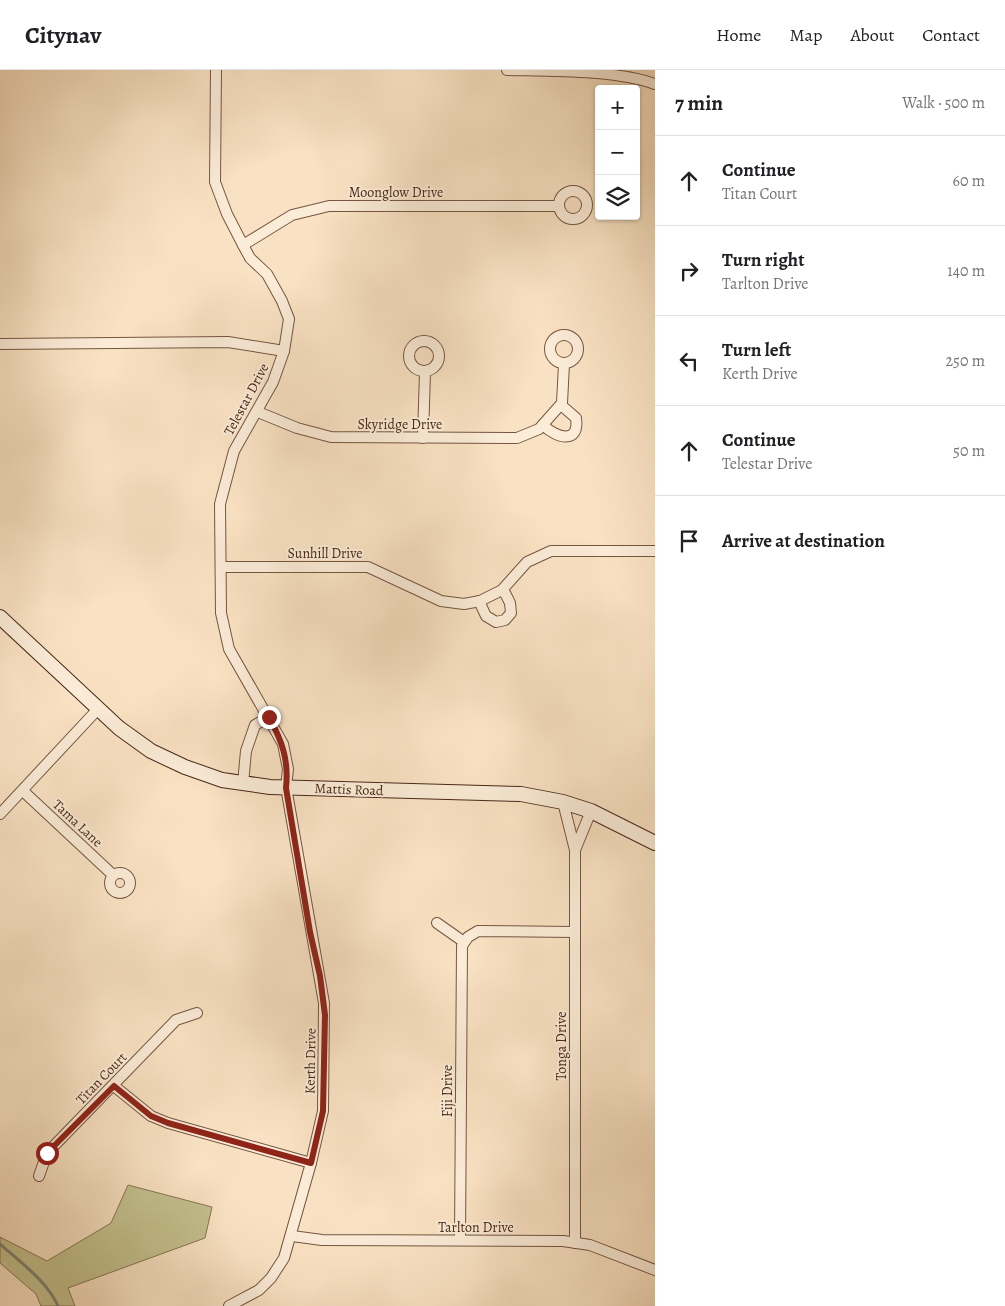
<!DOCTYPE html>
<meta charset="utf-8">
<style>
body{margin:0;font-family:Alegreya,serif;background:#f2f2f2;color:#202124}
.controls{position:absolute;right:15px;top:15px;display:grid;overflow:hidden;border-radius:5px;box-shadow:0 1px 4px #0004}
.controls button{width:45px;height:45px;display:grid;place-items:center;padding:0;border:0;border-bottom:1px solid #e0e0e0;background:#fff;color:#202124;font:25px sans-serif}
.stop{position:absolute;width:15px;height:15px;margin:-11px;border:4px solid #8f2418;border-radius:50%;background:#fff}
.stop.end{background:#8f2418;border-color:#fff;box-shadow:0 1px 5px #0008}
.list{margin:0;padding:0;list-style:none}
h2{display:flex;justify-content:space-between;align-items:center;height:65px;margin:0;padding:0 20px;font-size:21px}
h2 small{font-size:16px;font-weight:400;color:#757577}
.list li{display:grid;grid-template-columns:32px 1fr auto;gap:15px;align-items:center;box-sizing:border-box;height:90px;padding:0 20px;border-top:1px solid #e0e0e0}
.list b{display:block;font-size:19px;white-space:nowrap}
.list p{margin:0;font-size:16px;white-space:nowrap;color:#757577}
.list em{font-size:16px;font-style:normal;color:#757577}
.icon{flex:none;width:28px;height:28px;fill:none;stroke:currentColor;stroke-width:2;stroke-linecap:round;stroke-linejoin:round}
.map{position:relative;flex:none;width:655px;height:1236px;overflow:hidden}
header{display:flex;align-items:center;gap:30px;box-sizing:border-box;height:70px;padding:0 25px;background:#fff;border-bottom:1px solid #e0e0e0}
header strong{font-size:24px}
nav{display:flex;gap:28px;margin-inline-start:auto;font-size:18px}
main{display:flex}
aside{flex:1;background:#fff}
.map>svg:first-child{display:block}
.green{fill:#c4c18f;stroke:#867452}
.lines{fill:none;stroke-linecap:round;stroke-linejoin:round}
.stream{stroke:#7d8271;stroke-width:3}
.street-casing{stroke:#755641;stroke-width:12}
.secondary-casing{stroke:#492716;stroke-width:16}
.street{stroke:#fbecd8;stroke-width:10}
.secondary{stroke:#fbecd8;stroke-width:14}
.route{stroke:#8f2418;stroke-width:6}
.labels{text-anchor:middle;stroke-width:4;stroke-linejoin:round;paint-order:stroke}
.street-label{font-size:14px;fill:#492716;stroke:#fbecd8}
</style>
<header>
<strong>Citynav</strong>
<nav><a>Home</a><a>Map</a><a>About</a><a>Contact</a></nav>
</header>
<main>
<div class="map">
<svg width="655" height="1236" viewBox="0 0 655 1236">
<rect width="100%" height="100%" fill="#f9e2c3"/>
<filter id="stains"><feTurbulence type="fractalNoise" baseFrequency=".004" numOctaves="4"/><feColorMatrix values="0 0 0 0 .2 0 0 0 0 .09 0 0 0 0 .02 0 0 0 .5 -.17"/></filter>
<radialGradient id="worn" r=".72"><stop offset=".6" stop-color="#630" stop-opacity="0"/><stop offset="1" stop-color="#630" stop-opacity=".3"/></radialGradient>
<polygon class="green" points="128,1115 212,1137 205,1168 68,1218 75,1236 41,1236 36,1224 0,1193 0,1167 47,1191 111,1153"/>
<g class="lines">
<path class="stream" d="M0,1174C21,1193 46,1210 58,1236"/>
<defs>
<g id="street">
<polyline points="216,0 215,112 227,144 243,175 250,188 267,204 282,231 289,249 284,281 273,312 234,381 220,434 221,543 229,579 283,674 288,699 286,717 324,933 323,1041 311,1093 284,1188 271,1208 259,1220 229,1236"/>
<path d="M507,0C550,1 616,0 655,14"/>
<circle cx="573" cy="135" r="14"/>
<polyline points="243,175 292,145 329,136 559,136"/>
<circle cx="564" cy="279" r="14"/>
<circle cx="424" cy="286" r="15"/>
<polyline points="0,274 228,272 284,281"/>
<polyline points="258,342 297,358 331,367 517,368 539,359 562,333 564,294"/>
<path d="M543,355C556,368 580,375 576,348L561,335"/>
<polyline points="423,368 425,301"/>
<polyline points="222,497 368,497 441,531 464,534 480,531 502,520 527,492 551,481 655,481"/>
<polyline points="479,531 486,546 496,552 505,550 511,543 510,533 503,519"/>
<polyline points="243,714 246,681 255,655 269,647"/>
<polyline points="23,721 113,805"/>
<polyline points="563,732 575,780 575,1173"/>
<polyline points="0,744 98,639"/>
<polyline points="575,780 591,741"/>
<circle cx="120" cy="813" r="10"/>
<polyline points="437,853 464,872"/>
<polyline points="114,1016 151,1046 168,1053 311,1093"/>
<polyline points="39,1106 47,1083 176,950 197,943"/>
<polyline points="292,1166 322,1170 563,1171 590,1175 655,1200"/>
<polyline points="460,1170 462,876 468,867 478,861 574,862"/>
</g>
<polyline id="secondary" points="0,547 119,658 151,681 185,697 222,710 270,717 521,724 563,732 591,741 655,773"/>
</defs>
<use href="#street" class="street-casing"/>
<use href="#secondary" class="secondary-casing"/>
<use href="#street" class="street"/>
<use href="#secondary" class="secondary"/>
</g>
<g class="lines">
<path class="route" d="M47,1083L114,1016L151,1046L168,1053L311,1093L323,1041L325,945L320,906L310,862L286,718C289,690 282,671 269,647"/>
</g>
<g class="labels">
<g class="street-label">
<text x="396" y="127">Moonglow Drive</text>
<text transform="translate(246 329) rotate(-62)" y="5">Telestar Drive</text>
<text x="400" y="359">Skyridge Drive</text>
<text x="325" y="488">Sunhill Drive</text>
<text transform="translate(349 719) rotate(2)" y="5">Mattis Road</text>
<text transform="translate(78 753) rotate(43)" y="5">Tama Lane</text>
<text transform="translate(561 976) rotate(-90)" y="5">Tonga Drive</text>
<text transform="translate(310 991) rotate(-89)" y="5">Kerth Drive</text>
<text transform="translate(101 1008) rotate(-46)" y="5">Titan Court</text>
<text transform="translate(447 1021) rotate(-90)" y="5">Fiji Drive</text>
<text x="476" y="1162">Tarlton Drive</text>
</g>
</g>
<rect width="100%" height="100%" filter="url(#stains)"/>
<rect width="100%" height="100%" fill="url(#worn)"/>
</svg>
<div class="controls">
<button>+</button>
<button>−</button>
<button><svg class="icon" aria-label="layers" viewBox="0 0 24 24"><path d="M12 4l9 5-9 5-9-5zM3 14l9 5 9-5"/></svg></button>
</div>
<div class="stop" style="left:47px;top:1083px"></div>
<div class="stop end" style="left:269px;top:647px"></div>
</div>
<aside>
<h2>7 min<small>Walk · 500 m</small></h2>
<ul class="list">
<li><svg class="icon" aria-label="ahead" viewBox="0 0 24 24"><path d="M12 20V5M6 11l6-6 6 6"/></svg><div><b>Continue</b><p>Titan Court</p></div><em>60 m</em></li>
<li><svg class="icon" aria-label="right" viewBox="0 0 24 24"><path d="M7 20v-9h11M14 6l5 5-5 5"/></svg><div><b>Turn right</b><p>Tarlton Drive</p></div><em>140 m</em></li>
<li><svg class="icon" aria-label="left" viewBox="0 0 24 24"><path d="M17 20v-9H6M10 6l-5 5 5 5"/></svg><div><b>Turn left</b><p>Kerth Drive</p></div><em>250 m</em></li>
<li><svg class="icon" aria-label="ahead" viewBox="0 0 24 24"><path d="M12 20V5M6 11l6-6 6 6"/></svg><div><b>Continue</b><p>Telestar Drive</p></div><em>50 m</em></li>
<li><svg class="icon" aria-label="arrive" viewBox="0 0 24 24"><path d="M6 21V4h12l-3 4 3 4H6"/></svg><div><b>Arrive at destination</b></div></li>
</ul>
</aside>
</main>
